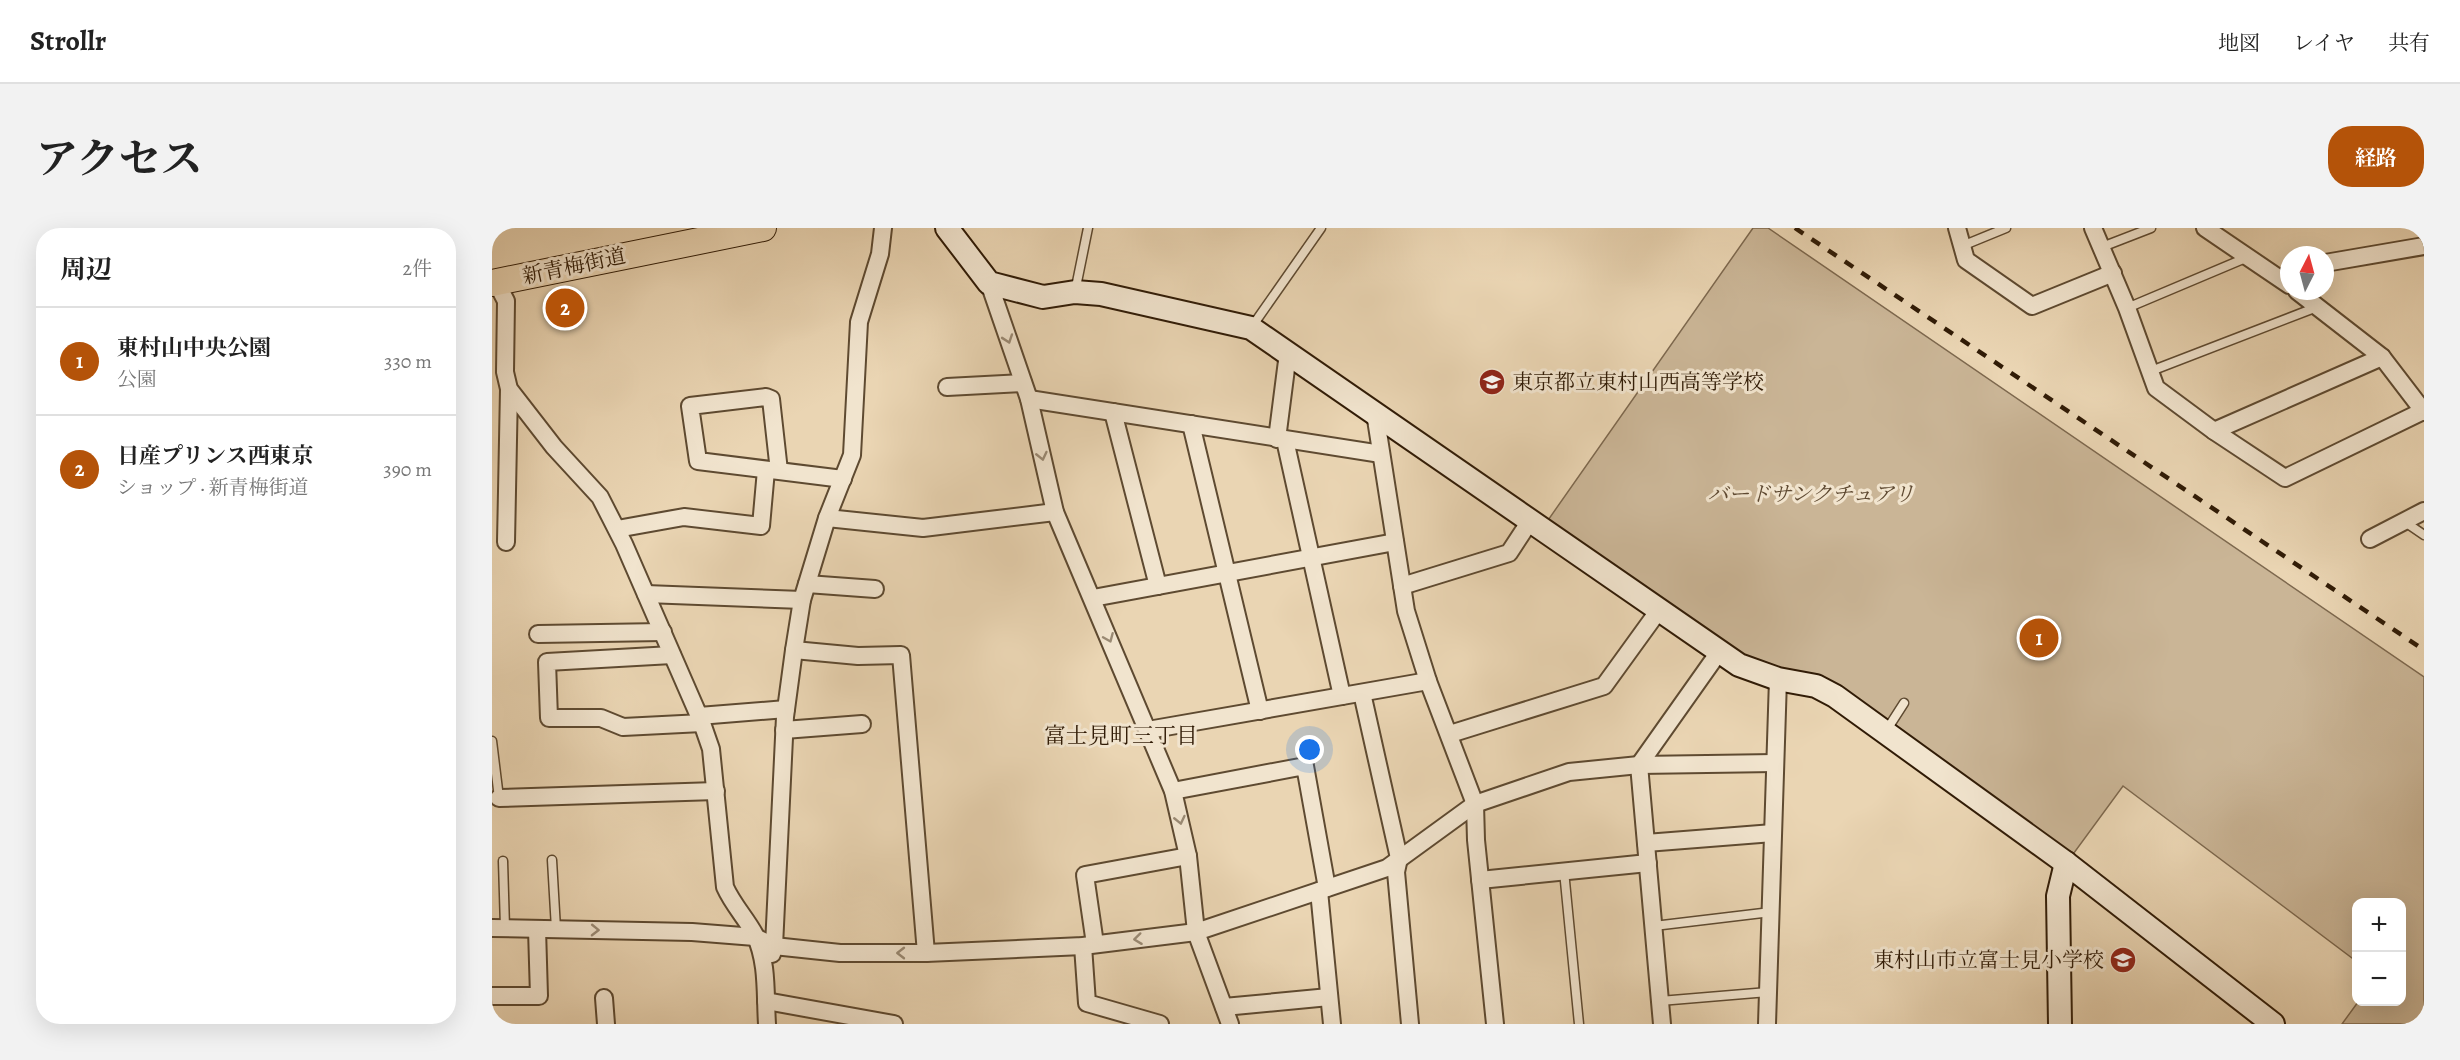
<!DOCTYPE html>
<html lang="ja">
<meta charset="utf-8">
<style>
body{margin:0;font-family:Alegreya,"Noto Serif JP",serif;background:#f2f2f2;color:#222}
.controls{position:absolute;right:18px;bottom:18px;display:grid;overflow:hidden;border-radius:12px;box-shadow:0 6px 24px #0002}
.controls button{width:54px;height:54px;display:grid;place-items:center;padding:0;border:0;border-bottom:2px solid #e0e0e0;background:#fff;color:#222;font:30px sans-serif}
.compass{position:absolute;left:1788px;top:18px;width:54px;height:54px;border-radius:50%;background:#fff;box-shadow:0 6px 24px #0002;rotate:6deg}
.you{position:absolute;left:818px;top:522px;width:21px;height:21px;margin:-15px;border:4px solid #fff;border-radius:50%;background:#1a73e8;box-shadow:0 0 0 9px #1a73e833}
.badge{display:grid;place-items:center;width:39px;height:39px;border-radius:50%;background:#b45309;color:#fff;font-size:20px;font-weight:700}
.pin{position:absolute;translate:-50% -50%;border:3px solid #fff;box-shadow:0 2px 6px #0006}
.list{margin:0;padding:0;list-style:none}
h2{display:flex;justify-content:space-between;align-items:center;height:78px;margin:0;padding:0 24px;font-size:26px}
h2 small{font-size:20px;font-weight:400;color:#767676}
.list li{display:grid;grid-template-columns:39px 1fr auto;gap:18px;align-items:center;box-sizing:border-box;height:108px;padding:0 24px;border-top:2px solid #e0e0e0}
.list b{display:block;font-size:22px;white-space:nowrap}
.list p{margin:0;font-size:20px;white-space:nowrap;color:#767676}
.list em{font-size:20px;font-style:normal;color:#767676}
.map{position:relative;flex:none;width:1932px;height:796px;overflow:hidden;border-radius:24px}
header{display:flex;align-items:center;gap:36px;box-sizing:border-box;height:84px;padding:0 30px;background:#fff;border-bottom:2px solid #e0e0e0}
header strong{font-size:28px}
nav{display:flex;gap:33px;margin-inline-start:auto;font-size:21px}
.intro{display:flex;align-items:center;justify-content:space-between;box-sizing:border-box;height:144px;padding:0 36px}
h1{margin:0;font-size:42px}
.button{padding:15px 27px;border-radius:24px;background:#b45309;color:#fff;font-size:21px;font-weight:700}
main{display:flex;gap:36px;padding:0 36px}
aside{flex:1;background:#fff;border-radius:24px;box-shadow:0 6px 24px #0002}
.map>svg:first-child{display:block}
.green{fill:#cab596;stroke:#7d684e;stroke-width:1.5}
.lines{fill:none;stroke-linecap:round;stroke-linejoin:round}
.lane-casing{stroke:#5e4a31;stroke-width:11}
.street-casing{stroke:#5e4a31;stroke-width:20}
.secondary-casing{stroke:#301b06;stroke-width:26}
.primary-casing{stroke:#301b06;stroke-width:28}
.lane{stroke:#f1e4ce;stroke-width:8}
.street{stroke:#f1e4ce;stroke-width:16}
.secondary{stroke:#f1e4ce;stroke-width:22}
.primary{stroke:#ead5b3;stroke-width:26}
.rail{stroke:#301b06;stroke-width:4.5;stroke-dasharray:10 10;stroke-linecap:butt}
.oneway{stroke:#9a8a74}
.labels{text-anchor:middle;stroke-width:6;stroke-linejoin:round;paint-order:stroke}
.street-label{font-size:21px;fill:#301b06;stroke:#f1e4ce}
.poi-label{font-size:21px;fill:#301b06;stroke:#f1e4ce;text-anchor:start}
.park-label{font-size:21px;font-style:italic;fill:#5e4931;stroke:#f1e4ce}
.neighbourhood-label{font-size:22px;fill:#301b06;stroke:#f1e4ce}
</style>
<header>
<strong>Strollr</strong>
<nav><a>地図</a><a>レイヤ</a><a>共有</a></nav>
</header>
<div class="intro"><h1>アクセス</h1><a class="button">経路</a></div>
<main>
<aside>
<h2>周辺<small>2件</small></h2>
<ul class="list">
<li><span class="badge">1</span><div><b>東村山中央公園</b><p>公園</p></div><em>330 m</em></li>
<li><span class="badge">2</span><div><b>日産プリンス西東京</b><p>ショップ · 新青梅街道</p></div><em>390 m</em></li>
</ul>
</aside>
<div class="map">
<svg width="1932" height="796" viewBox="0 0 1932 796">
<rect width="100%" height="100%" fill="#ead5b3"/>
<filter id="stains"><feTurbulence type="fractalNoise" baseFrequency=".00333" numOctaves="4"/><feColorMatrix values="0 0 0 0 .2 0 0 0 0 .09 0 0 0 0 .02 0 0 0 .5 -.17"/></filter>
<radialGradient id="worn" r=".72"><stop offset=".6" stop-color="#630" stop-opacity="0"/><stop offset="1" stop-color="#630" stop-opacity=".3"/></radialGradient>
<polygon class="green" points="1261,0 1276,0 1932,449 1932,796 1850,796 1866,774 1910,774 1910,674 1864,674 1864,733 1631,558 1579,629 1358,469 1249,433 1054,295"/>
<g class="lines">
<defs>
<g id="lane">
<polyline points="1470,18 1514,0"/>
<polyline points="1610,19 1659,0"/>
<polyline points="583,64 596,0"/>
<polyline points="1635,80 1756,29"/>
<polyline points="759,100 829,0"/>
<polyline points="1659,143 1825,79"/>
<polyline points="1913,294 1932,307"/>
<polyline points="1394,503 1412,475"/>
<polyline points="0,513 7,570"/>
<polyline points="60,632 64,701"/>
<polyline points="11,633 13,700"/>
<polyline points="1072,643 1087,796"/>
<polyline points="1162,698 1279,684"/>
<polyline points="1168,773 1276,764"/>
</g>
<g id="street">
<polyline points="1465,0 1474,32 1540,78 1621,45"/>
<polyline points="1601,0 1635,80 1664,160 1722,203 1793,250 1931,183"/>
<polyline points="1713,0 1797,57"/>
<polyline points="1833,35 1932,18"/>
<path d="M4,54L14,73L13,144L17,161L62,219L108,269L132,316L210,495L219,521L233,659C241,677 254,690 263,707C276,735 273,766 275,796"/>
<polyline points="497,55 537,171 563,284 681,563 696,628 704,704 738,796"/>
<polyline points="1805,63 1890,129 1932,184"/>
<polyline points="455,159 531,155"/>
<polyline points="537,171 889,226"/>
<polyline points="621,184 666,358"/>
<polyline points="883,185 914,383 936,453 983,576 984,612 1003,796"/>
<polyline points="699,196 768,483"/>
<polyline points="1722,203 1890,129"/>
<polyline points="785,211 796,125"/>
<polyline points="793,212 850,468"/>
<polyline points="287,243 279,171 274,169 198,178 206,233 351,251"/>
<polyline points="335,290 431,300 563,284"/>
<polyline points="125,301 192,289 269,298 274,242"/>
<polyline points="1878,311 1932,283"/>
<polyline points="14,314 17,161"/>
<polyline points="315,356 383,361"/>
<polyline points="910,358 1017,325 1038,293"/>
<polyline points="154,366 310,372"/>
<polyline points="601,370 903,314"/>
<polyline points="46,406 171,404"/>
<polyline points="302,422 366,428 409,427 434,725"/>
<polyline points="180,427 55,434 57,490 109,490 131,499 210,495"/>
<polyline points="870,465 907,630 904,644 918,796"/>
<polyline points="207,488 294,481"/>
<polyline points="292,502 370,496"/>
<polyline points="656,502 936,453"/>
<polyline points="958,506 1112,458 1167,382"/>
<polyline points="681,563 813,538 835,660"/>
<polyline points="7,570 224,563"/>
<polyline points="1154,615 1281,605"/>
<polyline points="988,652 1156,635"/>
<polyline points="827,663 840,796"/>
<polyline points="0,700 200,704 263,709 282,718 348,725 434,725 591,718 704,704 895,640 983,576 1077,544 1147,537 1283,535"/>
<polyline points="603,716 593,647 696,628"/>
<polyline points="591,718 595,775 668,796"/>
<polyline points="280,726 282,718 293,489 302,422 310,372 335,290 360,227 367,94 388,26 391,0"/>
<polyline points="0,768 47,768 45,701"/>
<polyline points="112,770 114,796"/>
<polyline points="274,773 402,796"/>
<polyline points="732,779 837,769"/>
<polyline points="1170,796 1147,537 1227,424"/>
<polyline points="1275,796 1286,451"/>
</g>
<g id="secondary">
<polyline points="455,0 497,55 551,69 583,64 609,66 759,100 1247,437 1286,451 1324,458 1343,468 1574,635 1781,796"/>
<polyline points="1568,796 1566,668 1574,635"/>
</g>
<polyline id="primary" points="0,55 271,0"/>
</defs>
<use href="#lane" class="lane-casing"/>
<use href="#street" class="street-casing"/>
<use href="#secondary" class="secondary-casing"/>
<use href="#primary" class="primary-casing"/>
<use href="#lane" class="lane"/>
<use href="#street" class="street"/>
<use href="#secondary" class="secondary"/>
<use href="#primary" class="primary"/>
<polyline class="rail" points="1303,0 1932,422"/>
</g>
<defs><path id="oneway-chevron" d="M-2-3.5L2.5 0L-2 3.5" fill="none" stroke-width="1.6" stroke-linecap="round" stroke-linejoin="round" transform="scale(1.5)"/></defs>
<g class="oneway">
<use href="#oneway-chevron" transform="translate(516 111) rotate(71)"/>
<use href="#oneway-chevron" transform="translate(550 228) rotate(77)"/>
<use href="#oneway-chevron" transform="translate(617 410) rotate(67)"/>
<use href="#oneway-chevron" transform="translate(688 592) rotate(77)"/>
<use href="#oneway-chevron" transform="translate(103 702) rotate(1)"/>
<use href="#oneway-chevron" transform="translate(646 711) rotate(173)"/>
<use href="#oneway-chevron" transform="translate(409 725) rotate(180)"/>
</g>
<defs>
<symbol id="school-disc" viewBox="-11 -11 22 22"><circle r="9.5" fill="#8f2418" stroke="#f1e4ce"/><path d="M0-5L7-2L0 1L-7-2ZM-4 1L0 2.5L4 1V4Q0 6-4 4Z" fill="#fff"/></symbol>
</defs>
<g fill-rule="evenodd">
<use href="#school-disc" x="985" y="139" width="30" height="30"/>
<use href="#school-disc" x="1616" y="717" width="30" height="30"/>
</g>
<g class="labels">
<g class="street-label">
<text transform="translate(82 38) rotate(-12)" y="7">新青梅街道</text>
</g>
<g class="poi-label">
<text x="1020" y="161">東京都立東村山西高等学校</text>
<text x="1612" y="739" text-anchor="end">東村山市立富士見小学校</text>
</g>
<g class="park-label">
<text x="1319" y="273">バードサンクチュアリ</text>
</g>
<g class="neighbourhood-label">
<text x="629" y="515">富士見町三丁目</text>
</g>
</g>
<rect width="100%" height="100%" filter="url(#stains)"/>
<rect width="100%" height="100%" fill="url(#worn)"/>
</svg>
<div class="controls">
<button>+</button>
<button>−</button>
</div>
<svg class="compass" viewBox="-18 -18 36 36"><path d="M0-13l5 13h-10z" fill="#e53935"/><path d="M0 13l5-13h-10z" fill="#767676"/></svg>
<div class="you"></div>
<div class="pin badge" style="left:1547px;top:410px">1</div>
<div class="pin badge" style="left:73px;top:80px">2</div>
</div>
</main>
